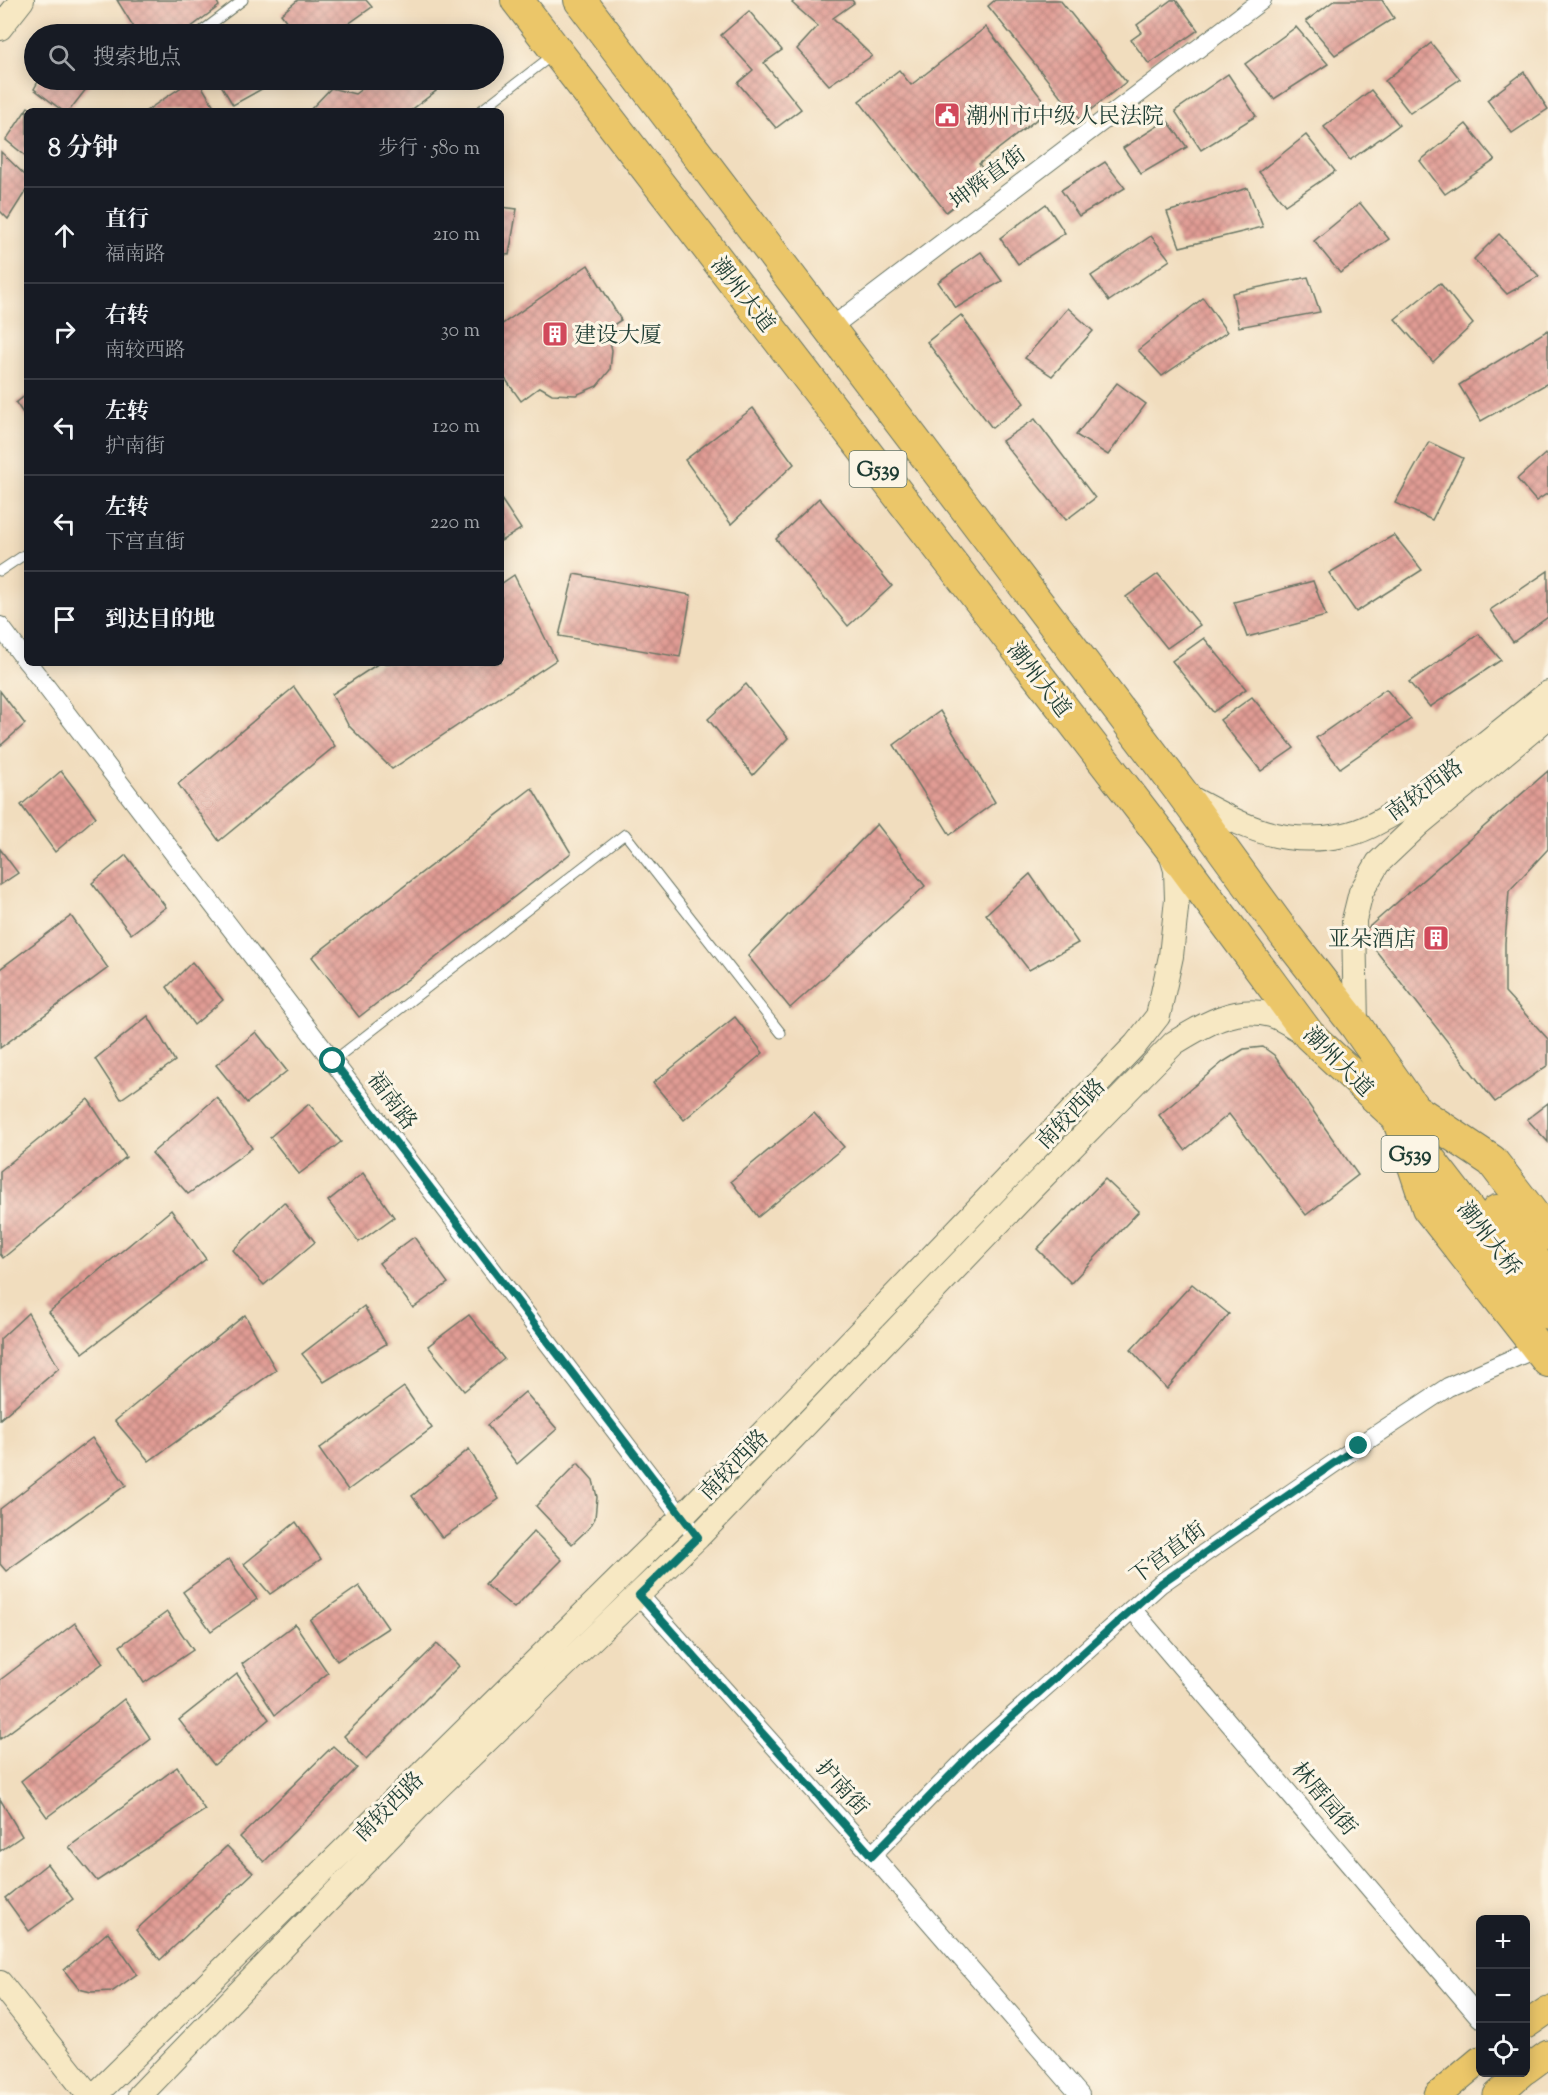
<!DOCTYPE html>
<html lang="zh">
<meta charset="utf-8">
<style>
body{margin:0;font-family:"Sorts Mill Goudy","Noto Serif SC",serif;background:#242831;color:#f1f3f6}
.controls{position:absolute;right:18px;bottom:18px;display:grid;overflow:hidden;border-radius:9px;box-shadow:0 3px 15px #0003}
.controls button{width:54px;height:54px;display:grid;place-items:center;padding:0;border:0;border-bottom:2px solid #363941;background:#171b24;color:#f1f3f6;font:30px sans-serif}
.stop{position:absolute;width:18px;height:18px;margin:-14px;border:4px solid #0f766e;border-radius:50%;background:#fff}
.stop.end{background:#0f766e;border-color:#fff;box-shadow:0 2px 6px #0008}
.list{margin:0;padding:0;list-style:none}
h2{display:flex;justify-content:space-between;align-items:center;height:78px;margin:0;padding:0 24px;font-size:26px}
h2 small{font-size:20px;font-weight:400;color:#9ea1a6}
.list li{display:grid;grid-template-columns:39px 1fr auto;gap:18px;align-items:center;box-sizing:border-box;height:96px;padding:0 24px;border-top:2px solid #363941}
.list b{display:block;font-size:22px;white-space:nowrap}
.list p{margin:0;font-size:20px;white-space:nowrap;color:#9ea1a6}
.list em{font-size:20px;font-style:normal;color:#9ea1a6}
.icon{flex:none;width:33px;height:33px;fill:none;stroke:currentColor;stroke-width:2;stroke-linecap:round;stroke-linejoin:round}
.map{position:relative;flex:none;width:1548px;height:2095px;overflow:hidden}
.search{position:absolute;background:#171b24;box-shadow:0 3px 15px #0003;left:24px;top:24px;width:480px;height:66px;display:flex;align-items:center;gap:15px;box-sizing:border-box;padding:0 21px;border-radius:33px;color:#9ea1a6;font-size:22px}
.panel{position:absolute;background:#171b24;box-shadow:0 3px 15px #0003;left:24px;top:108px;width:480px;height:558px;border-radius:9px}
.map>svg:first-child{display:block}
.building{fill:url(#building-cross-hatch)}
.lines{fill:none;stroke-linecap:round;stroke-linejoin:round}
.lane-casing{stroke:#687564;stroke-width:11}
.street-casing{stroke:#687564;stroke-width:20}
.secondary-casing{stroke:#687564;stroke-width:26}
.primary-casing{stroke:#687564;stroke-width:29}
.highway-casing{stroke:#687564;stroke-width:34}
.lane{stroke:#fff;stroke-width:9}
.street{stroke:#fff;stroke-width:18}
.secondary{stroke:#f7e8c3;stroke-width:24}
.primary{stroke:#ebc669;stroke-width:27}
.highway{stroke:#ebc669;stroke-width:32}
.route{stroke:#0f766e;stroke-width:8}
.labels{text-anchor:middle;stroke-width:6;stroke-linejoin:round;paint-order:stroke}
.shield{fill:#fcf5e5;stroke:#617469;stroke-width:1.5}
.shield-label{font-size:21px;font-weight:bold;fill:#1f3d34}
.poi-label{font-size:22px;fill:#1f3d34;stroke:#fcf5e5;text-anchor:start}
.street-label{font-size:22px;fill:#1f3d34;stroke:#fcf5e5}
</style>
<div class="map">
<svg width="1548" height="2095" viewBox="0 0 1548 2095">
<defs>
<pattern id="building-cross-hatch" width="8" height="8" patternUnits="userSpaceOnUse" patternTransform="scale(1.5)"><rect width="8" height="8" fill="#e19c94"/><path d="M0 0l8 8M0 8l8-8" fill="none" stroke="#b6807a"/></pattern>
</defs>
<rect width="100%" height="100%" fill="#fcf5e5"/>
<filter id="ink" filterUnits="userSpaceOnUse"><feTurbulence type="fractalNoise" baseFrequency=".0167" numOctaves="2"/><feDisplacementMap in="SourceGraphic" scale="12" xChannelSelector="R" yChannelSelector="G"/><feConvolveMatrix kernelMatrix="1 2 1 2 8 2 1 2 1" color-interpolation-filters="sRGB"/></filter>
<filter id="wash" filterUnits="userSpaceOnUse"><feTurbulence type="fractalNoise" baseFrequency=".008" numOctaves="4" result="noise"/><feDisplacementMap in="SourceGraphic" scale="24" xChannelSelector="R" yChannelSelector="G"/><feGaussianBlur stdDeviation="1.35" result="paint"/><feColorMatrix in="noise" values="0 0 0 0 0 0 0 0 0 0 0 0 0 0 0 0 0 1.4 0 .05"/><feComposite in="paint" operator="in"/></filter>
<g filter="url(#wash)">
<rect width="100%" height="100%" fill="#f1ddbe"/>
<g id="blocks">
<g class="building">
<polygon points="117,0 216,0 219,6 182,34 138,34"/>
<polygon points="298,0 366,0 372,7 334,34 296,34 281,14"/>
<polygon points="795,0 852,0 854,3 833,18 872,56 829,85 797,49 818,26 792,3"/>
<polygon points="995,0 1060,0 1126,82 1079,119 988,6"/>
<polygon points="1171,0 1176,0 1198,30 1149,64 1131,40 1142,32 1137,25"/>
<polygon points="1335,0 1382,0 1394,18 1335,55 1306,21"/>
<polygon points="749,11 782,50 764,63 801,109 776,128 738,83 753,70 721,35"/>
<polygon points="986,27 1050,109 979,164 990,178 946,212 859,101 899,70 911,85"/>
<polygon points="1296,27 1328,64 1274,99 1245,64"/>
<polygon points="1431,43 1460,79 1410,113 1385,81"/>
<polygon points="1524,72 1548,109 1512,133 1487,100"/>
<polygon points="1228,74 1256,116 1201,150 1175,111"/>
<polygon points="39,80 85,80 90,84 69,111 63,111 34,89"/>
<polygon points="192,80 198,80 217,111 146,111"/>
<polygon points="218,80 278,80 233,105"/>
<polygon points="374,80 428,80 436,91 410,111 309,111 331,88 355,94"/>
<polygon points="1371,90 1399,125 1350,160 1324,127"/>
<polygon points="28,107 34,111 27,111 27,157 6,140"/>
<polygon points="1167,120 1187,147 1141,174 1123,148"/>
<polygon points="1466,124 1495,160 1445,194 1420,161"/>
<polygon points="1306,135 1335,171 1285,205 1259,172"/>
<polygon points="1,152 27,177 27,189 8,219 0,211"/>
<polygon points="1105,162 1125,188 1079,216 1061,190"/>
<polygon points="1248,188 1263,227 1180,247 1167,212"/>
<polygon points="1360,203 1389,239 1340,273 1314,241"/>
<polygon points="1046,204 1065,233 1018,264 1000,238"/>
<polygon points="501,207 517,209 509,255 501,254"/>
<polygon points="1499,234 1539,276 1507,294 1474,259"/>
<polygon points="1151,236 1170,260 1109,301 1091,276"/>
<polygon points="981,252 1002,281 956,308 938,282"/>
<polygon points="588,265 621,320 607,329 612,350 610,370 597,386 576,395 552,394 540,387 521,401 501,373 501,325"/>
<polygon points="1308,277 1320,312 1239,327 1232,293"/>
<polygon points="1440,283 1473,324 1433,362 1395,319"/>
<polygon points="1203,298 1227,332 1162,376 1138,350"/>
<polygon points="1068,308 1093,331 1052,376 1025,358"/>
<polygon points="961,315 1024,403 992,428 927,342"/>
<polygon points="1548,330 1548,383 1481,421 1459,385"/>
<polygon points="1117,383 1146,404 1108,455 1076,435"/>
<polygon points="27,394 27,419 16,403"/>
<polygon points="753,408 794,464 731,524 685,460"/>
<polygon points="1035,419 1095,498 1066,520 1002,441"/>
<polygon points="1429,442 1463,458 1432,520 1395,503"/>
<polygon points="1545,454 1548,458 1548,493 1536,501 1517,479"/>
<polygon points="819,498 892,586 848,626 776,539"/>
<polygon points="501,499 521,529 501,541"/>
<polygon points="1394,535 1422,570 1356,612 1329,573"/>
<polygon points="1548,571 1548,617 1513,642 1490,610"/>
<polygon points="574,574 691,595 680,657 559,636"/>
<polygon points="1158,574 1200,625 1167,648 1126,597"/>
<polygon points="514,575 556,660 392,769 348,725 332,694 379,663 501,663 501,584"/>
<polygon points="1313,581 1326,616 1247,637 1234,602"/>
<polygon points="1479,634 1501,660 1430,707 1409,682"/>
<polygon points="1204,638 1246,689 1213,712 1172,661"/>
<polygon points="746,684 788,738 753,775 708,719"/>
<polygon points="294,687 335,746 219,841 178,784"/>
<polygon points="1386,689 1411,719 1340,768 1316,738"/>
<polygon points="0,691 25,724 0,746"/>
<polygon points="1252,697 1294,748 1261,771 1220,720"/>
<polygon points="940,711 995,802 950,835 894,745"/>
<polygon points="61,771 96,817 55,852 21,805"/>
<polygon points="1548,771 1548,849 1509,891 1505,943 1505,992 1548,1039 1548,1065 1495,1102 1362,933"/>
<polygon points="532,788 571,853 359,1017 312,957"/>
<polygon points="877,824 925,886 790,1008 748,956"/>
<polygon points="0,849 18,873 0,885"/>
<polygon points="126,855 166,907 131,934 92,883"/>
<polygon points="1030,874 1078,943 1029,970 986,914"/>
<polygon points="71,916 108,968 0,1048 0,969"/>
<polygon points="192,962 223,1000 194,1025 167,987"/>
<polygon points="148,1016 175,1061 121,1099 95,1059"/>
<polygon points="735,1017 763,1053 684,1120 653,1083"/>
<polygon points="256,1032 287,1071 247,1103 216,1065"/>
<polygon points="1263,1047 1274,1055 1358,1175 1306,1215 1229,1114 1185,1150 1159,1115 1223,1062 1244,1049"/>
<polygon points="217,1097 252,1148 188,1194 152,1153"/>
<polygon points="88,1099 126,1157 3,1258 0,1254 0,1171"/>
<polygon points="1548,1103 1548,1142 1527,1119"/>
<polygon points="309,1104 341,1142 299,1174 270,1137"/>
<polygon points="814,1113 844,1147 758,1217 731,1181"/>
<polygon points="363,1173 394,1217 359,1242 328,1201"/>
<polygon points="1105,1179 1139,1211 1071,1283 1037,1249"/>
<polygon points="284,1202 315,1242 264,1285 233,1250"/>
<polygon points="171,1210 206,1259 83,1353 49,1312"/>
<polygon points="414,1237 448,1283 413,1308 379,1263"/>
<polygon points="1192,1284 1229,1314 1167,1389 1131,1350"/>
<polygon points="364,1306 386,1344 324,1382 302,1354"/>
<polygon points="28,1313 59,1368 0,1419 0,1339"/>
<polygon points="245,1315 276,1370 149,1461 115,1421"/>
<polygon points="469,1315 504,1359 464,1391 428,1346"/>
<polygon points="404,1387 432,1428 348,1490 319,1449"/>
<polygon points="525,1392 557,1429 517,1464 487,1425"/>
<polygon points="92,1438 126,1485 6,1571 0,1564 0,1509"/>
<polygon points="469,1449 499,1499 442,1538 412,1496"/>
<polygon points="578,1463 593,1480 597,1497 595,1518 590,1527 572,1544 536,1506"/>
<polygon points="296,1522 321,1559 270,1594 244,1564"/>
<polygon points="534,1531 562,1560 514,1608 485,1584"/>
<polygon points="229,1559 257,1599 211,1631 183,1592"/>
<polygon points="359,1586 388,1628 337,1661 310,1620"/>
<polygon points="167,1612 193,1650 144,1683 120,1646"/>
<polygon points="75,1623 103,1663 0,1739 0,1680"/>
<polygon points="295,1624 328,1673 275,1715 242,1664"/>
<polygon points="437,1644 459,1666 366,1759 344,1736"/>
<polygon points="237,1674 269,1719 214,1765 179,1720"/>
<polygon points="124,1699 151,1739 47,1817 21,1781"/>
<polygon points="333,1746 357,1768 264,1862 240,1837"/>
<polygon points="177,1767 205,1810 97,1881 69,1847"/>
<polygon points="0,1799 22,1836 0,1851"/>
<polygon points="227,1846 253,1873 160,1960 136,1930"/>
<polygon points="47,1864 73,1899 29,1931 5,1898"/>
<polygon points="108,1932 137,1974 113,1991 91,1992 79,1989 64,1970"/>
</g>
</g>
</g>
<g filter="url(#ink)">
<use href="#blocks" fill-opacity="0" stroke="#687564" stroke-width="1.5"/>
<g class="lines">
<defs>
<g id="lane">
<polyline points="198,34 243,0"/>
<polyline points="480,111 554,54"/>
<polyline points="0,571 27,553"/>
<polyline points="333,1061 625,834 781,1033"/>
</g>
<g id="street">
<polyline points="829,329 1262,0"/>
<polyline points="0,626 27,662"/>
<polyline points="28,663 689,1527"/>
<polyline points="639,1595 872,1855 1080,2095"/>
<polyline points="1132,1609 1480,2018"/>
<polyline points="872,1855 977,1748 1160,1584 1359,1446 1448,1387 1537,1348"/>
</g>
<g id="secondary">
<polyline points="0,28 22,0"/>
<path d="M1187,796C1241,825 1280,848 1344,835C1364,832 1389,816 1407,806L1548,693"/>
<polyline points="1356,1026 1354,920 1361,892 1378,863 1419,824 1548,717"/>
<polyline points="0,1983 89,2095"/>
<polyline points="95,2095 682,1517 1136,1044 1158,1016 1171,956 1177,899 1176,870 1170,850"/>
<path d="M140,2095L427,1798L698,1537L1031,1189L1174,1043C1203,1025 1236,1005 1271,1015C1282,1018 1294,1027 1305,1033"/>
</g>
<g id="primary">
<polyline points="1526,2025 1548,2010"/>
<polyline points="1526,2070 1548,2054"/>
<polyline points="1438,2095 1480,2060"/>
<polyline points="1497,2095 1523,2072"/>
</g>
<g id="highway">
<polyline points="517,0 1170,847 1309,1035 1398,1118 1428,1208 1548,1361"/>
<polyline points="580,0 1182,793 1286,936 1356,1026 1414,1109 1492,1161 1548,1234"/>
<polyline points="1413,1138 1548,1313"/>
<polyline points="1497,1211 1548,1277"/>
</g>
</defs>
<use href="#lane" class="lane-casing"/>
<use href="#street" class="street-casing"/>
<use href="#secondary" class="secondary-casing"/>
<use href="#primary" class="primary-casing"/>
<use href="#highway" class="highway-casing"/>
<use href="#lane" class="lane"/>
<use href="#street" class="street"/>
<use href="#secondary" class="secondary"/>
<use href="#primary" class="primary"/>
<use href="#highway" class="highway"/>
</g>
</g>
<g class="lines" filter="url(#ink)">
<polyline class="route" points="333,1061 698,1537 639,1595 872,1856 977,1748 1160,1584 1359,1446"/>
</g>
<defs>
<symbol id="civic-square" viewBox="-11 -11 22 22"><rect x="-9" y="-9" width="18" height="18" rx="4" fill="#d1495b" stroke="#fcf5e5"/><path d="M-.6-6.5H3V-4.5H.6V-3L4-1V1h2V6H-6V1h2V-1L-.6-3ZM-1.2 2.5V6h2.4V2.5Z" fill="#fff"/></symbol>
<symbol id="building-square" viewBox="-11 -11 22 22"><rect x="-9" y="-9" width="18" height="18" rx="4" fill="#d1495b" stroke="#fcf5e5"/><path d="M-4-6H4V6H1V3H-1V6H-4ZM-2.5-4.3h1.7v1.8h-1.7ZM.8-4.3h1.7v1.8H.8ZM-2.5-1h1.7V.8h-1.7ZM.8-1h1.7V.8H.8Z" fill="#fff"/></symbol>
</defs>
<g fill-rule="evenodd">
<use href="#civic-square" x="932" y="100" width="30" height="30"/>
<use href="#building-square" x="540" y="319" width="30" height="30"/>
<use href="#building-square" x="1421" y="923" width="30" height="30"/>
</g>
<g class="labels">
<g class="shield">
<rect x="849.5" y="451" width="57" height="36" rx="4.5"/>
<rect x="1381.5" y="1136" width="57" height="36" rx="4.5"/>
</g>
<g class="shield-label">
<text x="878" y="476">G539</text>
<text x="1410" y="1161">G539</text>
</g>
<g class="poi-label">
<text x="966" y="123">潮州市中级人民法院</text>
<text x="574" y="342">建设大厦</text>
<text x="1416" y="946" text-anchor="end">亚朵酒店</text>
</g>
<g class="street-label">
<text transform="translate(987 177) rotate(-37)" y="8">坤辉直街</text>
<text transform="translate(744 294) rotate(52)" y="8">潮州大道</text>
<text transform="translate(1040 679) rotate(52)" y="8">潮州大道</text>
<text transform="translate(1424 789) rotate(-36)" y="8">南较西路</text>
<text transform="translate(1339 1061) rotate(45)" y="8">潮州大道</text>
<text transform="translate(393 1100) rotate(53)" y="8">福南路</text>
<text transform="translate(1070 1113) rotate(-46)" y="8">南较西路</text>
<text transform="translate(1490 1238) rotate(52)" y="8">潮州大桥</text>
<text transform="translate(733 1464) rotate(-46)" y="8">南较西路</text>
<text transform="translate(1167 1552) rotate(-37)" y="8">下宫直街</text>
<text transform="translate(843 1787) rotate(48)" y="8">护南街</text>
<text transform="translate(1325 1798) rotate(50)" y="8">林厝园街</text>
<text transform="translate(388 1806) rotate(-45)" y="8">南较西路</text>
</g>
</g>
</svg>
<div class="controls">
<button>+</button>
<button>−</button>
<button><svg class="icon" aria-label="locate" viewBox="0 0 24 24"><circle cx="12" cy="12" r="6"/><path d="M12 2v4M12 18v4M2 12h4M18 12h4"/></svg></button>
</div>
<div class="stop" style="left:333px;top:1061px"></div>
<div class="stop end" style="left:1359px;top:1446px"></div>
<div class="search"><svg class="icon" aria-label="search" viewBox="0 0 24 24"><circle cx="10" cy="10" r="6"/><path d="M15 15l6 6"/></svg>搜索地点</div>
<section class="panel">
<h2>8 分钟<small>步行 · 580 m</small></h2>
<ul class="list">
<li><svg class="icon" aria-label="ahead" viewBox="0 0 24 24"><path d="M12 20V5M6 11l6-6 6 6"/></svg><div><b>直行</b><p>福南路</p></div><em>210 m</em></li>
<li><svg class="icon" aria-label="right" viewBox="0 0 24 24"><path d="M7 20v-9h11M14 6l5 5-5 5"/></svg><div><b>右转</b><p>南较西路</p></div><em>30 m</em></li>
<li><svg class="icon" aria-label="left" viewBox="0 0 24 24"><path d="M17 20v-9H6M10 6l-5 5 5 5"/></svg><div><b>左转</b><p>护南街</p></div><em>120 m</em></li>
<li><svg class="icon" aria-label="left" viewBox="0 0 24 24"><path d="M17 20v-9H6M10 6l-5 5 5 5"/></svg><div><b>左转</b><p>下宫直街</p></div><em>220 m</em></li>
<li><svg class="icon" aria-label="arrive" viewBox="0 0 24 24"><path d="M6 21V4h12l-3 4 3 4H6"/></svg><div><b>到达目的地</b></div></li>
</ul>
</section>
</div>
